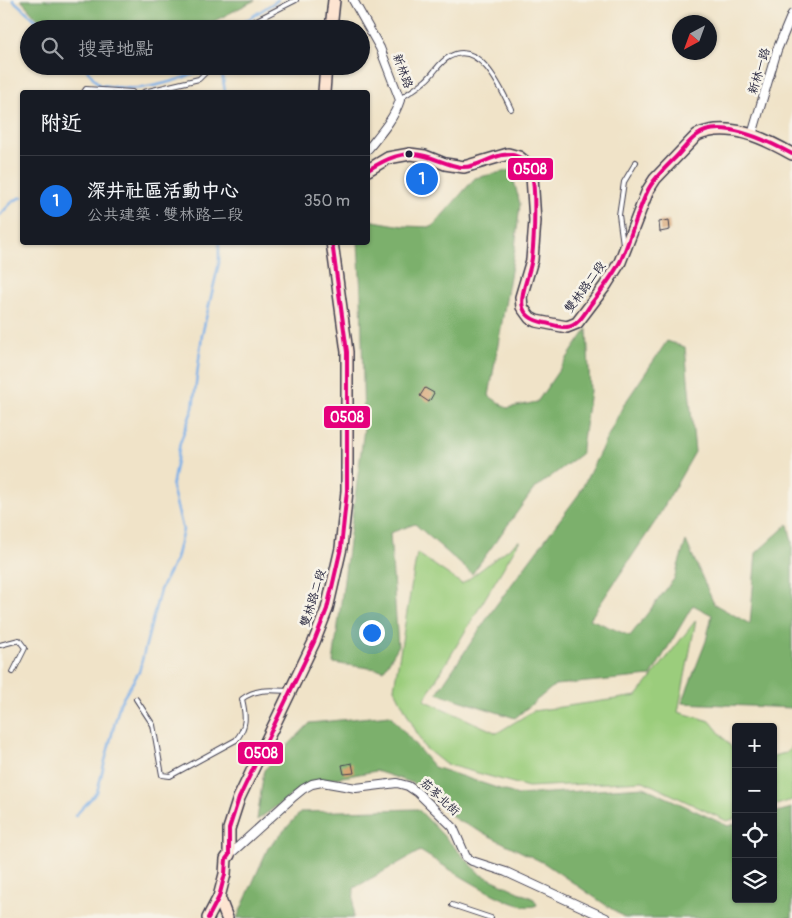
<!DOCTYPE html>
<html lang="zh-TW">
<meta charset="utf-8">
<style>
body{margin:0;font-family:Pangolin,"LXGW WenKai TC",sans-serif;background:#20242c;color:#f1f3f6}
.controls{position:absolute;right:15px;bottom:15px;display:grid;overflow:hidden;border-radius:5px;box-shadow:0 1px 4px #0004}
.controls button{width:45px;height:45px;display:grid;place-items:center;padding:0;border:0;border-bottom:1px solid #363941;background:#171b24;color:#f1f3f6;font:25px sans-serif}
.compass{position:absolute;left:672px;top:15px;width:45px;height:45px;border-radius:50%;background:#171b24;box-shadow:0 1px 4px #0004;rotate:221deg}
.you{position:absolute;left:371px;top:632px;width:18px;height:18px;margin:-12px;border:4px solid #fff;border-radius:50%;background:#1a73e8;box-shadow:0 0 0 8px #1a73e833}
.badge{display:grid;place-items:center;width:32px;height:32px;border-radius:50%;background:#1a73e8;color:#fff;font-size:16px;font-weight:700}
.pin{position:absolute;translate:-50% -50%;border:2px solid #fff;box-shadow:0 1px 5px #0006}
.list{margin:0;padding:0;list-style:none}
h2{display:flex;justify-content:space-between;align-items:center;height:65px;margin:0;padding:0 20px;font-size:21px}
h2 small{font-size:16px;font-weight:400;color:#9ea1a6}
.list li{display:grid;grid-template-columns:32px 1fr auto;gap:15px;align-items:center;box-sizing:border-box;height:90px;padding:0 20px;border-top:1px solid #363941}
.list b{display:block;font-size:19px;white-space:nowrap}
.list p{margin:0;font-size:16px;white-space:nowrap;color:#9ea1a6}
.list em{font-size:16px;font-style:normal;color:#9ea1a6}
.icon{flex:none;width:28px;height:28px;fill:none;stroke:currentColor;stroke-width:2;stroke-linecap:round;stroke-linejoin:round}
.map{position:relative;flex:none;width:792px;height:918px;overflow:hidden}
.search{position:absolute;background:#171b24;box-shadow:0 1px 4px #0004;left:20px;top:20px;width:350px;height:55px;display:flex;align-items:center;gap:12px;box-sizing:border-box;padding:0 18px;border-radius:28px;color:#9ea1a6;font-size:19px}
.panel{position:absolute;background:#171b24;box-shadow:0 1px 4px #0004;left:20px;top:90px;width:350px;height:155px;border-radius:5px}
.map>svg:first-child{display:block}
.green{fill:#9bcd7c;stroke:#5e785c}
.forest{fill:#7cb06c;stroke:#4f6954}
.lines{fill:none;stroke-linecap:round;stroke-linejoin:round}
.stream{stroke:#79afe8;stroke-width:2.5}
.building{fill:#d39c67}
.lane-casing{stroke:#413f50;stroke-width:6}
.street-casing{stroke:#413f50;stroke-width:10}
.secondary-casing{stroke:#413f50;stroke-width:14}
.lane{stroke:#fff;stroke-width:4}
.street{stroke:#fff;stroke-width:8}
.secondary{stroke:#fde4d1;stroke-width:11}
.bus-1-casing{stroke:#f7f3e8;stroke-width:8}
.bus-1{stroke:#e5007d;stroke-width:4}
.bus-dot{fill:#22223b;stroke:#f7f3e8;stroke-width:2}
.labels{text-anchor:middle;stroke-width:5;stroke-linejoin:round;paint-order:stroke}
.street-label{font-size:12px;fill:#22223b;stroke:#f7f3e8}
.line-badge{stroke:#f7f3e8;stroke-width:2}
.badge-label{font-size:14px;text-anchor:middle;font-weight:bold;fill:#fff}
</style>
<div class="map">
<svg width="792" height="918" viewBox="0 0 792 918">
<rect width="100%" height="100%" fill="#f7f3e8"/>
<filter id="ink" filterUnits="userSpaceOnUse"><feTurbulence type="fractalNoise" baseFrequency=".02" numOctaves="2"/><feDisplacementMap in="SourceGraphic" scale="10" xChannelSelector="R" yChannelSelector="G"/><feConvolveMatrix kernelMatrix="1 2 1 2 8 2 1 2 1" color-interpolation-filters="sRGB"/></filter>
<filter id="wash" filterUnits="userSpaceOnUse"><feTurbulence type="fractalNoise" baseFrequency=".0096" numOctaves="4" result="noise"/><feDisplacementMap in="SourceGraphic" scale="20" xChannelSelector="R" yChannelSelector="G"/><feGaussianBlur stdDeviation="1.12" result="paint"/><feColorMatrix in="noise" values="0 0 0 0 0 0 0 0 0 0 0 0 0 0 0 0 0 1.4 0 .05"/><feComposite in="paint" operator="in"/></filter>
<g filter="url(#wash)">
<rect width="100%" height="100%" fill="#f0e3c8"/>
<g class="green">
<polygon points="520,540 424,700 497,733 533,711 637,696 696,620 678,712 710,721 736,753 736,818 727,821 643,781 528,787 445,764 424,747 394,688 417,553 462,584"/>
<polygon points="792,746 792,800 773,806 773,756 786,753"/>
</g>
<g class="forest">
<polygon points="21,0 255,0 199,29 47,29"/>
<polygon points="511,170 520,204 515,248 489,396 507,408 537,402 587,329 590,391 581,454 534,489 472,574 415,524 390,533 398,647 384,670 333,663 364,429 361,293 358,243 368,242 368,220 403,226 432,227 475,178"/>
<polygon points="667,341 685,347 695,452 655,522 590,619 630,636 674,579 686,541 714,604 750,624 756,553 788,524 792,543 792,708 682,703 706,641 712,615 693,605 651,676 555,685 515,718 437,693 494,608 579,494 623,406"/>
<polygon points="390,715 434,767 518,795 644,787 728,826 736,824 736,899 773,899 773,813 792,808 792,918 625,918 544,863 457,820 413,783 376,771 309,783 257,820 264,770 310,723"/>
<path d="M418,809L480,874L534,899L537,905C519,917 439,862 420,851L354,888L353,918H237L268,848L301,812Z"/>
</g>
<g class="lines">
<g class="stream">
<polyline points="13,0 46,29"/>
<polyline points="233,29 278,0"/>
<path d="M84,66L99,85C112,86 126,89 139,88C154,87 197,76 206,66"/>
<polyline points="221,66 225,92"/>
<polyline points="0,215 13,201 22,197"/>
<polyline points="75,816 97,792 120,703 139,672 160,590 176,559 183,530 172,487 180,443 193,408 202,335 219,263 219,242"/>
</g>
</g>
<g id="blocks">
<g class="building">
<polygon points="415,163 438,184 428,195 406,173"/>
<polygon points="669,220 670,230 660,232 659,222"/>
<polygon points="425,388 434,393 429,402 420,396"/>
<polygon points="352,763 354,773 344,774 342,765"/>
</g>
</g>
</g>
<g filter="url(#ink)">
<use href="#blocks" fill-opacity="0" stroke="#413f50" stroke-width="1"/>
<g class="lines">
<defs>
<g id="lane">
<polyline points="239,29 296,0"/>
<polyline points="84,92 86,89 132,92"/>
<polyline points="144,92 199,79 212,66"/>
<path d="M400,99C408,93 417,88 425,81C434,74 439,62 449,57C479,39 501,88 511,109"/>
<polyline points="623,244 619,215 624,182 636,162"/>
<polyline points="0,645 19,640 25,648 13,672"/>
<path d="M136,699L153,725L162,775L170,776L236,740C247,727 246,716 242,699C256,688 271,690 288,691"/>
<polyline points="452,905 491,918"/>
</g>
<g id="street">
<path d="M353,0L380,48L400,100C394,119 380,134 368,149"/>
<polyline points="752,135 777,50 792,14"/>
<polyline points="229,855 292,798 303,789 312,784 322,782 356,788 397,783 408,786 417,792 453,827 466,857 472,861 506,872 606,918"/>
</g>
<g id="secondary">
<polyline points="331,29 334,0"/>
<polyline points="324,92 326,66"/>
<path d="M368,170L388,158L410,154L425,156L445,164L464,167L508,154L519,157L524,161L530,168L532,176L535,221L532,260L521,297L522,307L530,318L536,321L567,327L577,323L605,286L620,262L648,190L655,179L697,135C729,121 764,138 792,154"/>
<polyline points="219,897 227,918"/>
<polyline points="208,918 219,897 225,874 226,859 229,855 229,829 239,798 314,642 327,609 341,548 347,491 347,352 332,242"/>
</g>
</defs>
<use href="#lane" class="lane-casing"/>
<use href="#street" class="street-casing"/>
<use href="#secondary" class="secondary-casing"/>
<use href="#lane" class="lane"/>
<use href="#street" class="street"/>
<use href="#secondary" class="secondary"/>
<defs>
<g id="bus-1">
<path d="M368,170C386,159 403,150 425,156C437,159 448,165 461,167C480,169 500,147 519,157C523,159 528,164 530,168C537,181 534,241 532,258C529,283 505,315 545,323C551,324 560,328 567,327C578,326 585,313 591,304C601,291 613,276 621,260C631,238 637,212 648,190C654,178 665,168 675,158C682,151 688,142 696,136C720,117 770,142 792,154"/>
<polyline points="208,918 219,897 225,874 226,859 229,855 229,829 239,798 314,642 327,609 341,548 347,491 347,352 332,242"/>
</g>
</defs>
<use href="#bus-1" class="bus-1-casing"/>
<use href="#bus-1" class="bus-1"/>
</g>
</g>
<circle class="bus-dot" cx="409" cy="154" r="4.5"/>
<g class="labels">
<g class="street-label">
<text transform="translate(403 71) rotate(70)" y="4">新林路</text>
<text transform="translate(759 71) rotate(-73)" y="4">新林一路</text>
<text transform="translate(585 287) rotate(-54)" y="4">雙林路二段</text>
<text transform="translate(313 598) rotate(-73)" y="4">雙林路二段</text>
<text transform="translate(440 797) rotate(43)" y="4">茄苳北街</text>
</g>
</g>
<g class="line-badge">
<rect x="507" y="157" width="47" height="24" rx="5" fill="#e5007d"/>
<rect x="323" y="405" width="48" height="24" rx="5" fill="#e5007d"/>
<rect x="237" y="741" width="47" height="24" rx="5" fill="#e5007d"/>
</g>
<g class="badge-label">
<text x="530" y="174">0508</text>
<text x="347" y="422">0508</text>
<text x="261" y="758">0508</text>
</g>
</svg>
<div class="controls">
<button>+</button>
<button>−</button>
<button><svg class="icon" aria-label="locate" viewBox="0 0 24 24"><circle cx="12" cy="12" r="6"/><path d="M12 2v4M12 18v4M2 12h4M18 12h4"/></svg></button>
<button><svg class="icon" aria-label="layers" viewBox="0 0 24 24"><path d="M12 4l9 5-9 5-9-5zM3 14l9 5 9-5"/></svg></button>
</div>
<svg class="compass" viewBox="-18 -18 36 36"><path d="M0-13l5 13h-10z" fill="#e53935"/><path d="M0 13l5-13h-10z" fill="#9ea1a6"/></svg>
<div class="you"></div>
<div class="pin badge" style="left:422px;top:179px">1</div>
<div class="search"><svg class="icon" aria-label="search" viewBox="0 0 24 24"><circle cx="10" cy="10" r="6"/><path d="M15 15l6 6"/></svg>搜尋地點</div>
<section class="panel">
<h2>附近<small></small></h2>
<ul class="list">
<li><span class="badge">1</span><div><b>深井社區活動中心</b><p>公共建築 · 雙林路二段</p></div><em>350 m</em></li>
</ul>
</section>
</div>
